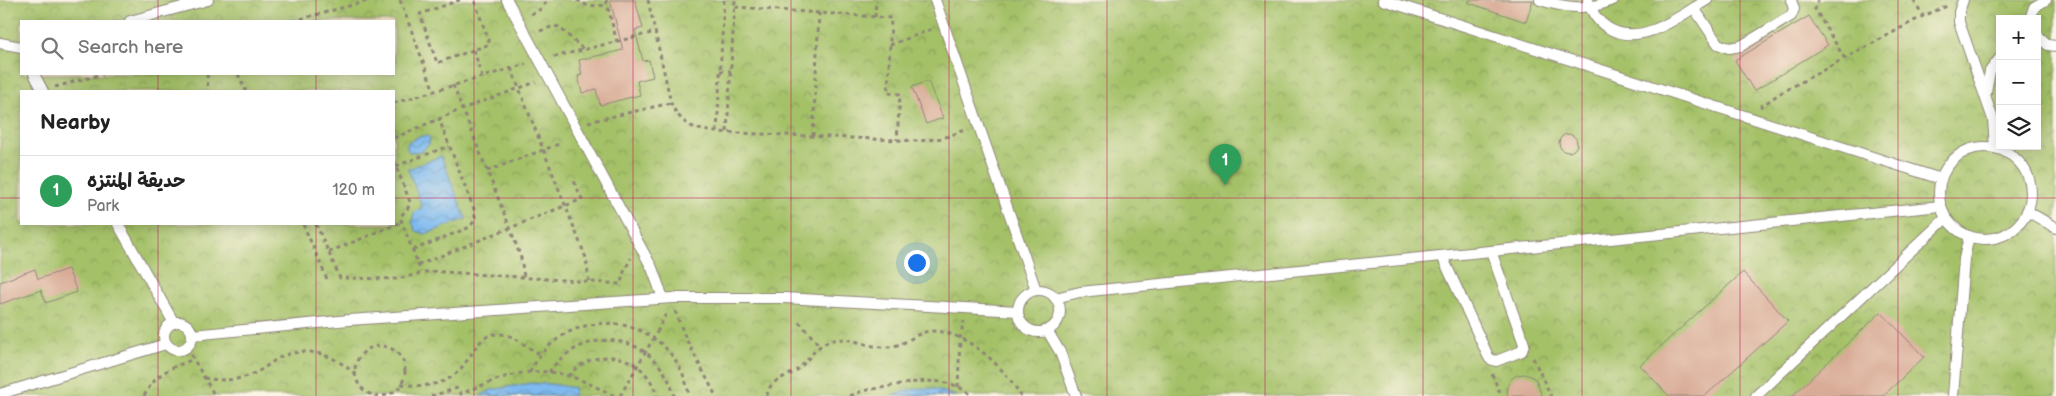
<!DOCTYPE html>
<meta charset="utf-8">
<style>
body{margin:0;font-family:"Balsamiq Sans","Playpen Sans Arabic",sans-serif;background:#f6f6f6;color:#222}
.controls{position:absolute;right:15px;top:15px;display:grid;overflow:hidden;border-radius:0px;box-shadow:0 2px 12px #0003}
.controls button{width:45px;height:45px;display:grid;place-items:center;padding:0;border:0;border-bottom:1px solid #e0e0e0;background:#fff;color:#222;font:25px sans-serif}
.you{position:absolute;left:916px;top:262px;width:18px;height:18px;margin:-12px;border:4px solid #fff;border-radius:50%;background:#1a73e8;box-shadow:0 0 0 8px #1a73e833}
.badge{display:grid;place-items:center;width:32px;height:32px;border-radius:50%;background:#c8321e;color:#fff;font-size:16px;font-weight:700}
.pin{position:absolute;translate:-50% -41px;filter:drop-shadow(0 1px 2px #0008)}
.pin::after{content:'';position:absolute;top:26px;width:18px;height:15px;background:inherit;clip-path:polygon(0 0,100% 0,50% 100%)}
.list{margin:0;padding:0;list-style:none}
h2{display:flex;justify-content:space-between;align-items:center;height:65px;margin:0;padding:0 20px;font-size:21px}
h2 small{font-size:16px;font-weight:400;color:#767676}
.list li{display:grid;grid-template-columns:32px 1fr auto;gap:15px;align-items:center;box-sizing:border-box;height:70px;padding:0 20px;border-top:1px solid #e0e0e0}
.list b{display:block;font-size:19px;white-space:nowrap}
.list p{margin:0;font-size:16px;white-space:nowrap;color:#767676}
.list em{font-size:16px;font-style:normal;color:#767676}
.icon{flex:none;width:28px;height:28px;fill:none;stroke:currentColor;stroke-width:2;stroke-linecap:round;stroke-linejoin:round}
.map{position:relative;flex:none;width:2056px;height:396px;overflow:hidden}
.search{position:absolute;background:#fff;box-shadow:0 2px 12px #0003;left:20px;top:20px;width:375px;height:55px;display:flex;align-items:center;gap:12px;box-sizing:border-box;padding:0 18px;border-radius:0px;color:#767676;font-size:19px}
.panel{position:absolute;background:#fff;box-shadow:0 2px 12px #0003;left:20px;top:90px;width:375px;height:135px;border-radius:0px}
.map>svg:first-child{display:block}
.park{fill:url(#park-crowns);stroke:#68764a;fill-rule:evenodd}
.water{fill:url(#water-waves);stroke:#54728e}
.building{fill:#d8ab96}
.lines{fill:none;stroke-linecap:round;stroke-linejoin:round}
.lane-casing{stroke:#8f8678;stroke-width:12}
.path{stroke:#8f8678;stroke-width:3;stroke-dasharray:4 4;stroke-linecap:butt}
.lane{stroke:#fff;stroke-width:10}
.path-bridge{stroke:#8f8678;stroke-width:3;stroke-dasharray:4 4;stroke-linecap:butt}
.grid{fill:none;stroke:#c2185b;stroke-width:1;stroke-opacity:0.55}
</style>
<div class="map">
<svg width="2056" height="396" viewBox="0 0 2056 396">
<defs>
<pattern id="park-crowns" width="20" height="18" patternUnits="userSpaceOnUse" patternTransform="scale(1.25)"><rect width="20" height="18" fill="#a4c168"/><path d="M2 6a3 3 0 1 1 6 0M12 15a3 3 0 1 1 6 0" fill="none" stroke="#869d56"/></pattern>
<pattern id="water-waves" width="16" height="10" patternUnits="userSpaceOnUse" patternTransform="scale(1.25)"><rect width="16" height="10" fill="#7ebaf0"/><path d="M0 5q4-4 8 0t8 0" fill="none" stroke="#6797c3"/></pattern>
</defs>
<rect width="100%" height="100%" fill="#fcf5e5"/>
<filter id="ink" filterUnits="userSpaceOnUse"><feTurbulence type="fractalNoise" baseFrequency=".02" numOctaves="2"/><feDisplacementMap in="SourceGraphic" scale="10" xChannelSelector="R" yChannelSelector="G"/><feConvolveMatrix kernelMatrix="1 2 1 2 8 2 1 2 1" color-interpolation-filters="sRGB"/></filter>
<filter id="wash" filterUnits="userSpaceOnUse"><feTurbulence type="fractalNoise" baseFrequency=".0096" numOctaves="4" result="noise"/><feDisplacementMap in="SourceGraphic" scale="20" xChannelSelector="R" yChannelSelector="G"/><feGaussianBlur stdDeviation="1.12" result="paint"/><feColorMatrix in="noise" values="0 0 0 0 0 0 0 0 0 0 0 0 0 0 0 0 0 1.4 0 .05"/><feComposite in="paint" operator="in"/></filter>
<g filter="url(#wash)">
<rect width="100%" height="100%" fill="#f3e1c4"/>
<path class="park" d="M0,0H2056V396H0ZM2000,19H2037V146H2000ZM21,21H394V74H21ZM21,91H394V224H21Z"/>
<g class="water">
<polygon points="420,136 428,136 430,139 429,144 422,151 409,152 407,149 407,143"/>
<polygon points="441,156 466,219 425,234 416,231 412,222 414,213 422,207 408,169"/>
<polygon points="531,383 551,384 575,388 573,396 480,396 491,390"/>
<polygon points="922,388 935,389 956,396 889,396 908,390"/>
</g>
<g id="blocks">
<g class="building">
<polygon points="610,0 635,0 643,28 635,30 643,61 649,60 653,77 637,81 640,95 600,105 596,89 582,93 578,76 582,75 579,60 623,50"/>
<polygon points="1469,0 1533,0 1526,22 1469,3"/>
<polygon points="1809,16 1828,45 1754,91 1735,60"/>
<polygon points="928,81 943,118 926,124 912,87"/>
<circle cx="1568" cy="143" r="9"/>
<polygon points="35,269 38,279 68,269 77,292 46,303 41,290 0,304 0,282"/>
<polygon points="1743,272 1788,321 1705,396 1669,396 1640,365"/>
<polygon points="1881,312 1924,357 1883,396 1792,396"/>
<polygon points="1524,374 1531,376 1536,380 1542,396 1507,396 1508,385 1511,379 1517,375"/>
</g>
</g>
</g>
<g filter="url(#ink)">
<use href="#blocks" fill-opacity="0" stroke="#8f8678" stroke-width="1"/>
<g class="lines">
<defs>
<g id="lane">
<polyline points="507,0 652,268 663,298"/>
<polyline points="935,0 1036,290"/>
<polyline points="1383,0 1941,179"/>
<path d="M1540,0C1566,8 1587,11 1613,0"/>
<path d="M1588,0C1591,12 1597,21 1608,28C1641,48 1679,16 1707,0"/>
<polyline points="1963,0 1959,12 1959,22 1993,119 1995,148"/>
<polyline points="1694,8 1718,44 1729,48 1741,46 1791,16 1794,9 1791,0"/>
<polyline points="2030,19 2034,7 2046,0"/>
<polyline points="130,21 208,0"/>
<polyline points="2037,35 2048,45 2056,46"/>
<polyline points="0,43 21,47"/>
<polyline points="34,74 43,91"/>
<polyline points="1986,93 1990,71 2000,58"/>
<circle cx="1985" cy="193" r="46"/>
<polyline points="2027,211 2056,228"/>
<polyline points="118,224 174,323"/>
<polyline points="1442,256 1488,356 1490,359 1496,361 1522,351 1524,344 1491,251"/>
<circle cx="1039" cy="311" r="21"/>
<polyline points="1055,298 1080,292 1941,206"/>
<circle cx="178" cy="336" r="14"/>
<polyline points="1047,330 1060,352 1076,396"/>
<polyline points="192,335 349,320 673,298 784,298 1018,311"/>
<polyline points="0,394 166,344"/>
<polyline points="1756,396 1946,218"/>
<polyline points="1953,396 1964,259 1969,236"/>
</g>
</defs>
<use href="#lane" class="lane-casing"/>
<g class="path">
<polyline points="400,0 434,91"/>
<polyline points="460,0 420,14 437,63 490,44 474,0"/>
<polyline points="577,0 588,6 607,5"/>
<polyline points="606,0 617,42"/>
<path d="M648,0L671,103C681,125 694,130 717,132L919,141L943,138L968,129"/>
<polyline points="1819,0 1816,3 1815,9 1845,59"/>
<polyline points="1914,0 1923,16"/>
<polyline points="735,7 891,18 888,93 900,94 897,140"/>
<polyline points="531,14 541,9 548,0"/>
<polyline points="875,17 876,0"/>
<polyline points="293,21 371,0"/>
<polyline points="540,31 554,26 559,27 584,50"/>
<polyline points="890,45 932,29"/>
<polyline points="474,50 482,77"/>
<polyline points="554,57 655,32"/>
<polyline points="511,68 586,258 589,281"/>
<polyline points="720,71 731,71"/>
<polyline points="207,74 208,91"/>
<polyline points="238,74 246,91"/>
<polyline points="453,85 510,228 521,258 524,277"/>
<polyline points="55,87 103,74"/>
<polyline points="394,103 526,64"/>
<polyline points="1760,107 1779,94 1923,16 1947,6"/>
<polyline points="588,122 671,103"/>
<polyline points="717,132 724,0"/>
<polyline points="727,132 735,0"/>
<polyline points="813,136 819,13"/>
<polyline points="394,138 462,109 536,82"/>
<polyline points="394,161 410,202 408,208 401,216 401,220 421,272"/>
<polyline points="396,166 449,146"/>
<polyline points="487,171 559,144"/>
<polyline points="303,224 327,279"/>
<polyline points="316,224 340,278 398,279 430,271 621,284 623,274 631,258"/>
<polyline points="413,250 470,227 475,220 475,212 439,119"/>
<polyline points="329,252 402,222"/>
<polyline points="418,265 582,199 574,181"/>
<polyline points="675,311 686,339 716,396"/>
<polyline points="799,322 820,346"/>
<polyline points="657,332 667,312"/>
<circle cx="380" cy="371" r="25"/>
<polyline points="187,348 215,396"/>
<polyline points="1533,358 1551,396"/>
<path d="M530,372C568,296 676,313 689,396"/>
<path d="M549,372C586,321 659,334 674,396"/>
<polyline points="1492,374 1501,396"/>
<path d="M568,376C597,344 645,353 657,396"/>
<path d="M204,378C221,381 237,381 253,374C263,370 270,363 279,358C307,344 335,355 356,375"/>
<path d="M401,384C479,396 462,332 500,334C515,334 527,349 541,354"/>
<polyline points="958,387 960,338 964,321"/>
<path d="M144,396C157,372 170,368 194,359"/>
<path d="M431,396L458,388L461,394C496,379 530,364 569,376C585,381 600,389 615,396"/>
<path d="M767,396C769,380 782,379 794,372C807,364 813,348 827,342C850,332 870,352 894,346C917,340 918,326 947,333C976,341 1006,370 1021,396"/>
<path d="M850,396C864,389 876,389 891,386C921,381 947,375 973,396"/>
</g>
<use href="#lane" class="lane"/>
<polyline class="path-bridge" points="620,396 657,332"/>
</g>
</g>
<path class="grid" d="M158,0V21M316,0V21M474,0V396M633,0V396M791,0V396M949,0V396M1107,0V396M1265,0V396M1423,0V396M1582,0V396M1740,0V396M1898,0V396M158,74V91M316,74V91M0,198H21M394,198H2056M158,224V396M316,224V396"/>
</svg>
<div class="controls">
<button>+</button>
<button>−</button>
<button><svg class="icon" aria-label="layers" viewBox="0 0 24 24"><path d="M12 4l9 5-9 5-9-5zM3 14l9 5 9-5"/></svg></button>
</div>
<div class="you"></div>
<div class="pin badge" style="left:1225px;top:185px;background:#2e9e5b">1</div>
<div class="search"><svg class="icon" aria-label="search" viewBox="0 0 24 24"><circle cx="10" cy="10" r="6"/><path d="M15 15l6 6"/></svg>Search here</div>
<section class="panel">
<h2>Nearby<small></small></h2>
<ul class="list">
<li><span class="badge" style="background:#2e9e5b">1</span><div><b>حديقة المنتزه</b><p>Park</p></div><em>120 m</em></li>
</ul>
</section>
</div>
